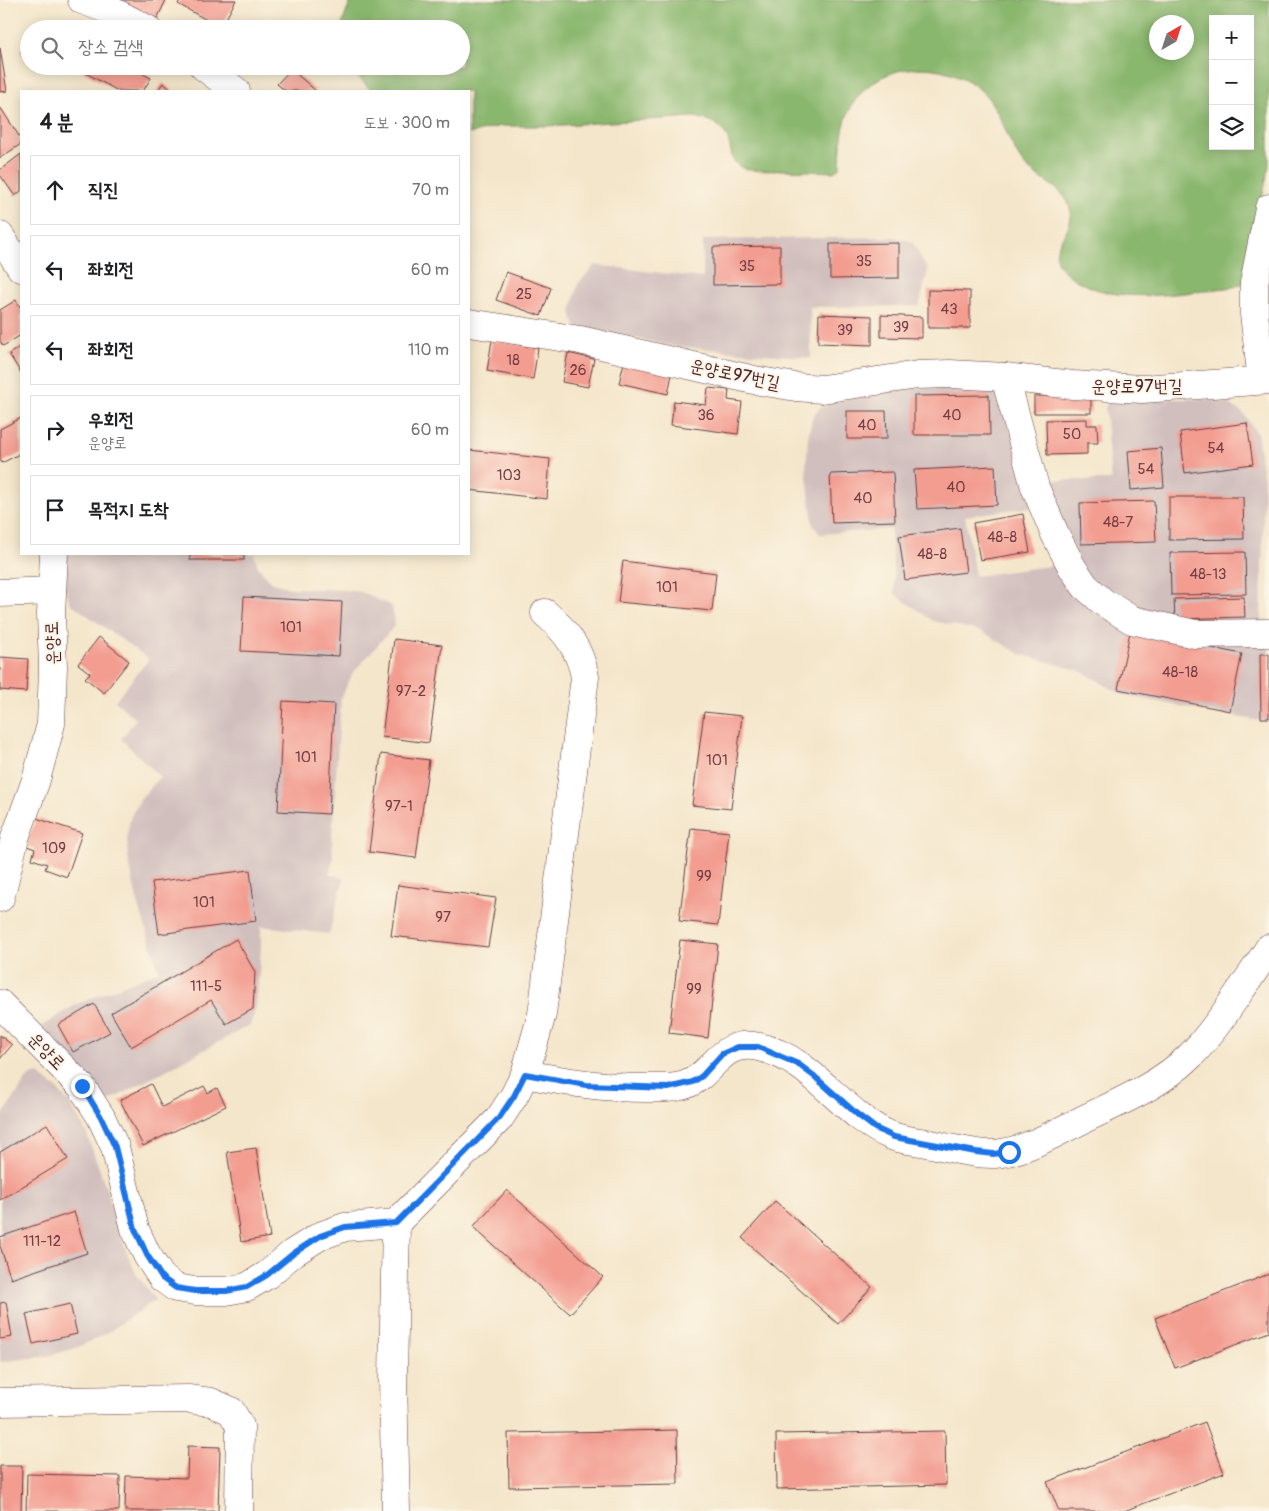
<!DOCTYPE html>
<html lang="ko">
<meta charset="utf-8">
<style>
body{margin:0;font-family:Pangolin,"Poor Story",sans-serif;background:#f2f2f2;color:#202124}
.controls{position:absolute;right:15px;top:15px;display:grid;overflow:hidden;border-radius:0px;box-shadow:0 2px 12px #0003}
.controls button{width:45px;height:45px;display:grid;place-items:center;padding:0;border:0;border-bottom:1px solid #e0e0e0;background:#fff;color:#202124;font:25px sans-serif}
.compass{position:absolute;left:1149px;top:15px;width:45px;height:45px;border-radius:50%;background:#fff;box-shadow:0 2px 12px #0003;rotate:39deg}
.stop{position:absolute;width:15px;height:15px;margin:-11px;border:4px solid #1a73e8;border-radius:50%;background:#fff}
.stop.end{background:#1a73e8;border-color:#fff;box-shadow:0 1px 5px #0008}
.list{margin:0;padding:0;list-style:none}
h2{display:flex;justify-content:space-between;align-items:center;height:65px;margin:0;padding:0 20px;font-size:21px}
h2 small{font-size:16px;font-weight:400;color:#757577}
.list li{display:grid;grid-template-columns:32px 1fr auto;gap:15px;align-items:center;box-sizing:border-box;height:70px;margin:0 10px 10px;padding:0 10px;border:1px solid #e0e0e0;border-radius:0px}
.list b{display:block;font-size:19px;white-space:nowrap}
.list p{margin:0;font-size:16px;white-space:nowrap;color:#757577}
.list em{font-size:16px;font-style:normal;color:#757577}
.icon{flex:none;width:28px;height:28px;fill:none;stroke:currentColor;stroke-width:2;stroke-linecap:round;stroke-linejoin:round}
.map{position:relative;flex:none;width:1269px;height:1511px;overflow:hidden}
.search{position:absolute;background:#fff;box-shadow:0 2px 12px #0003;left:20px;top:20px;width:450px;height:55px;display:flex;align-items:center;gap:12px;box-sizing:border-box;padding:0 18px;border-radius:28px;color:#757577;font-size:19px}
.panel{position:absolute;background:#fff;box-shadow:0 2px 12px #0003;left:20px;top:90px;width:450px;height:465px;border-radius:0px}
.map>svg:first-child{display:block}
.industrial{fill:#d1bfbe}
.forest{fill:#8ab76e;stroke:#6a6b4c;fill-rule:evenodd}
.building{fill:#f39d91}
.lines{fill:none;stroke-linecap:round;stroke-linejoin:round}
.minor-casing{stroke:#643d43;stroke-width:29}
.minor{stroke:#fff;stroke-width:28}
.route{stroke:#1a73e8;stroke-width:6}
.labels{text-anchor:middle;stroke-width:4;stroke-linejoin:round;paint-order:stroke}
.number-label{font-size:15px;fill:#743e44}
.street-label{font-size:18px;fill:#4a1f2b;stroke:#fcf5e5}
</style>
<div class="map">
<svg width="1269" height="1511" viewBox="0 0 1269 1511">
<rect width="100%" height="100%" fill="#fcf5e5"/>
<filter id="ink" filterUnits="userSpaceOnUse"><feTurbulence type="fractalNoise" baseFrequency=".02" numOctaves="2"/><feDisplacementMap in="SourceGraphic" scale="10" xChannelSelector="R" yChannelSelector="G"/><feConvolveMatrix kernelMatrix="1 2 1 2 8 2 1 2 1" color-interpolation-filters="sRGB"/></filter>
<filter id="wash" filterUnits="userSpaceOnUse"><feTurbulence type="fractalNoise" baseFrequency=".0096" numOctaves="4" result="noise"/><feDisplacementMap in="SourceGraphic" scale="20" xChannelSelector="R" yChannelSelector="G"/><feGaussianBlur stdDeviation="1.12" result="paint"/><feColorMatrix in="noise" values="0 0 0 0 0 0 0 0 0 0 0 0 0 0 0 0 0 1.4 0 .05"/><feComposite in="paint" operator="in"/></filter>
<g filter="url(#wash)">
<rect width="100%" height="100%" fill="#f4e6cb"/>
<g class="industrial">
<polygon points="895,237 912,242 928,270 919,306 810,307 811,358 673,346 575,326 571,312 578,284 595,265 703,278 703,240"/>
<polygon points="993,387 1001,396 1032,507 965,516 975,576 1079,562 1054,499 1051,480 1111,480 1105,408 1111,399 1202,399 1227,403 1243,413 1257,433 1264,480 1261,620 1269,621 1269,722 1243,718 1123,695 1081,671 1020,654 981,631 933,621 895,594 891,529 820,534 813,525 806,469 808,436 813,416 821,407 832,402 904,388"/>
<polygon points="64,554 254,554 258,567 272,583 290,588 342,590 361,592 392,606 395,625 353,673 341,698 332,834 333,860 329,874 344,878 329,934 261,926 261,948 256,1008 250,1025 105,1103 42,1026 77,1004 159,971 136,896 128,856 127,834 131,816 141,798 160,777 121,739 136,719 115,701 149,659 70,603 63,578"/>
<polygon points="38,1073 58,1090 70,1104 86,1132 104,1182 121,1238 135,1272 155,1300 102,1336 73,1349 47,1356 0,1362 0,1119 29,1076"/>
</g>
<path class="forest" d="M351,0H1269V166L1244,283L1234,287C1183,292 1112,309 1069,275C1036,250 1078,234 1070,208C1064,185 1035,180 1022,162C1009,144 1004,121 991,102C964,63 898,56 864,90C842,112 841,137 840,167L834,172C818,171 803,171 787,170C773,170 755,173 741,167C721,158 744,124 693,117L546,126H500L469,134V91H372L358,77L354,66H461V29H343L342,24ZM1213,19H1250V146H1213ZM1156,22H1186V52H1156Z"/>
<g id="blocks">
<g class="building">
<polygon points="112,0 166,0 156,21"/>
<polygon points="180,0 236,0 221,28 178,4"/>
<polygon points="29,43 29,60 20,52"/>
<polygon points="0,48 7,91 0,92"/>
<polygon points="87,66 138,66 136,70 151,78 143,91 118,91 84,72"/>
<polygon points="291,69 316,91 286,91 277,84"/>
<polygon points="163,83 173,91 157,91"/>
<polygon points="0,107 21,139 21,144 0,158"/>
<polygon points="21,154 21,191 15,196 0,175 0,170"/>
<polygon points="899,243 899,278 830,279 830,244"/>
<polygon points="780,246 780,284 713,285 713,247"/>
<polygon points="506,272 551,288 541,316 496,300"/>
<polygon points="928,290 970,291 970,328 928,328"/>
<polygon points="16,300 21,308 21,335 3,346 0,341 0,310"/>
<polygon points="819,314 872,316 872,345 818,343"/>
<polygon points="881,315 922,317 922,338 881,337"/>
<polygon points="492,340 538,348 533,379 487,371"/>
<polygon points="21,346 21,373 9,354"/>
<polygon points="568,353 594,359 588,387 562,382"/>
<polygon points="624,363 672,374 668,394 619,383"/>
<polygon points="708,388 729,390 728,400 742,402 738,434 671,425 674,401 706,405"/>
<polygon points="989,395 990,435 914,435 914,396"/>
<rect x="1034" y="396" width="57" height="17"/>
<polygon points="847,411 886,411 887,439 847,439"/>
<polygon points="21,418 21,453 2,463 0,460 0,429"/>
<polygon points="1087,419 1087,425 1097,425 1098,443 1087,443 1087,454 1047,455 1046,420"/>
<polygon points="1247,423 1253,464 1185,473 1180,432"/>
<polygon points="1161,448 1164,487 1131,490 1128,451"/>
<polygon points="469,450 550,459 547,499 469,490"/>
<polygon points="995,466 997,505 917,509 914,470"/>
<polygon points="893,472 895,521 832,523 830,474"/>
<polygon points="1169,497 1243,497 1244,539 1169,540"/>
<polygon points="1154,501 1156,542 1081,544 1080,503"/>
<polygon points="1023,514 1030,552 980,560 973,523"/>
<polygon points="960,528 966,572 905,580 899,536"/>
<polygon points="1245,552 1246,594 1171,595 1170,553"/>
<rect x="190" y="554" width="54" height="6"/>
<polygon points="623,561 716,573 712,611 618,602"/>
<polygon points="244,597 342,602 339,656 241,651"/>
<polygon points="1244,597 1245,617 1175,619 1174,599"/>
<polygon points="1130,632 1242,654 1230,711 1118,689"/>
<polygon points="99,637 129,661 104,693 85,678 90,673 78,664"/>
<polygon points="394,639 442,645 429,743 382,737"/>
<polygon points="1260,654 1269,654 1269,718 1261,718"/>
<polygon points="0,657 28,659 26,692 0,690"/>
<polygon points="283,701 334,704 329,814 278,811"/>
<polygon points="704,712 742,716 731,809 692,805"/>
<polygon points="381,754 429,760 416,858 369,852"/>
<polygon points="36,818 82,833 67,877 45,869 47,864 32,859 35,849 27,846"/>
<polygon points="691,828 729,832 718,925 679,921"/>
<polygon points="250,870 256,921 159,934 152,882"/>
<polygon points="398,885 496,898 488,947 391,936"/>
<polygon points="236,939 255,972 253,1009 226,1024 211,1000 131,1047 111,1013"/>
<polygon points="680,940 718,944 708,1038 669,1033"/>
<polygon points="94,1004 110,1032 73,1052 58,1025"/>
<polygon points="0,1035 12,1045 0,1059"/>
<polygon points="151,1084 162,1107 204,1086 208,1093 217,1088 226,1106 143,1146 120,1100"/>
<polygon points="47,1124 68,1159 0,1200 0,1152"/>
<polygon points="256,1148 270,1237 241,1242 227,1152"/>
<polygon points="507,1190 603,1277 570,1314 473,1227"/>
<polygon points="775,1201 872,1287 838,1324 742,1238"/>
<polygon points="74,1212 87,1253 11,1279 0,1246 0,1237"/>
<polygon points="1269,1274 1269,1332 1175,1368 1155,1318"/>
<polygon points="6,1302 12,1337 0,1339 0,1303"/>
<polygon points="70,1304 77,1334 33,1344 26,1314"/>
<polygon points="1205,1422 1224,1473 1124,1511 1059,1511 1047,1482"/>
<polygon points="677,1430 678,1484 509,1487 508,1433"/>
<polygon points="945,1431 946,1485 777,1489 776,1434"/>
<polygon points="188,1446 220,1447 218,1511 125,1511 126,1476 187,1478"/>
<polygon points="0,1466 22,1466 21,1511 0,1511"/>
<polygon points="27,1474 120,1476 119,1511 26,1511"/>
</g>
</g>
</g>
<g filter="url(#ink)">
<use href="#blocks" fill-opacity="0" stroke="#643d43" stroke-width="1"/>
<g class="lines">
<defs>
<g id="minor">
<polyline points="82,0 112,11 147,29"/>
<polyline points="203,66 236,91"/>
<polyline points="0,236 21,268"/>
<polyline points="469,323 580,340 754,380 796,387 822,389 918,375 950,374 1005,377 1073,385 1142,389 1269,380"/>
<polyline points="1005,377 1035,487 1055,534 1072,567 1085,586 1103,602 1132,620 1195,634 1269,633"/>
<polyline points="1262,380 1254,314 1254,283 1269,208"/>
<polyline points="0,593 52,591"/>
<polyline points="0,898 15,838 36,780 51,724 53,667 51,614 54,554"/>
<path d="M0,1004L82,1087L101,1117L115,1147L135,1229L147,1255L162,1278L176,1288L195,1291H226L247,1287L267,1275L293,1253L320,1236L345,1227L396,1223L499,1119L514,1096L525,1074L542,1014L585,677C580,649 566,631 545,613"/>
<path d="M525,1074C567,1082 604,1088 646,1088C660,1088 673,1089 685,1085C714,1075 720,1038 759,1047C814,1059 842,1116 892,1136C903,1140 915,1141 926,1143C947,1147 975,1155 995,1154C1026,1151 1053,1134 1080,1121C1117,1103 1159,1086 1189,1057C1203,1044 1214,1028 1225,1013C1240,991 1255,970 1269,948"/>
<polyline points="0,1402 188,1399 211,1402 231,1411 240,1426 239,1511"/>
<polyline points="396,1511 393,1379 396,1223"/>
</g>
</defs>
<use href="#minor" class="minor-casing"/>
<use href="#minor" class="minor"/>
</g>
</g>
<g class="lines" filter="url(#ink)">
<polyline class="route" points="82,1086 101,1117 115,1147 135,1229 147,1255 162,1278 176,1288 195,1291 226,1291 247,1287 267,1275 294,1253 320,1236 345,1227 396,1223 499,1118 514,1096 525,1074 586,1085 668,1088 693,1082 702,1076 722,1054 738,1047 758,1047 798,1064 814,1076 858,1115 875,1128 894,1137 976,1152 993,1154 1009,1152"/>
</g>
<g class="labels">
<g class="number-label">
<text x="864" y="266">35</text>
<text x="747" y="271">35</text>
<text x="524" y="299">25</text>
<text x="949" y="314">43</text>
<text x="901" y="332">39</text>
<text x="845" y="335">39</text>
<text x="513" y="365">18</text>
<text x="578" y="375">26</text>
<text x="706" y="420">36</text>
<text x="952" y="420">40</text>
<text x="867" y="430">40</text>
<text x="1072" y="439">50</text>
<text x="1216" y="453">54</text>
<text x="1146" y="474">54</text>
<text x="509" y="480">103</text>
<text x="956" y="492">40</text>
<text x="863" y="503">40</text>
<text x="1118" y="527">48-7</text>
<text x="1002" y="542">48-8</text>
<text x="932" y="559">48-8</text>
<text x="1208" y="579">48-13</text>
<text x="667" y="592">101</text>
<text x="291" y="632">101</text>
<text x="1180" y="677">48-18</text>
<text x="411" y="696">97-2</text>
<text x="306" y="762">101</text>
<text x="717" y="765">101</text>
<text x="399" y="811">97-1</text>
<text x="54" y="853">109</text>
<text x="704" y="881">99</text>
<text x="204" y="907">101</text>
<text x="443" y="922">97</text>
<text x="206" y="991">111-5</text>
<text x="694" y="994">99</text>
<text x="42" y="1246">111-12</text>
</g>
<g class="street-label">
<text transform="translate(735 374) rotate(12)" y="6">운양로97번길</text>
<text x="1137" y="392">운양로97번길</text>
<text transform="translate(52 643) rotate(-92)" y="6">운양로</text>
<text transform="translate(47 1051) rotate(46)" y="6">운양로</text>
</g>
</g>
</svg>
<div class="controls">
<button>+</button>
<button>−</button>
<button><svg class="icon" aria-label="layers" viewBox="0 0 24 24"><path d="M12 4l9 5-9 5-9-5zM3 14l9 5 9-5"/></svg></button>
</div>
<svg class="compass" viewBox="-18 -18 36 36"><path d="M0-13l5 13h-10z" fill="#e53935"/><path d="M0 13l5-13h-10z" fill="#757577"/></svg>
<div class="stop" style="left:1009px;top:1152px"></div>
<div class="stop end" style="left:82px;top:1086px"></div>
<div class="search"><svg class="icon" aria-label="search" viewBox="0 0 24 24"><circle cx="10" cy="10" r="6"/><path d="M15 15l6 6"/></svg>장소 검색</div>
<section class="panel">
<h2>4 분<small>도보 · 300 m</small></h2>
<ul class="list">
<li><svg class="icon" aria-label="ahead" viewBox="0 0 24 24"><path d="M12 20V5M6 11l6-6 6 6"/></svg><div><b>직진</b></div><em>70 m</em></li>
<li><svg class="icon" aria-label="left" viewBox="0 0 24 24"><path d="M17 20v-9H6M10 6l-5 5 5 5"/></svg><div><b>좌회전</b></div><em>60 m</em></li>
<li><svg class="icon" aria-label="left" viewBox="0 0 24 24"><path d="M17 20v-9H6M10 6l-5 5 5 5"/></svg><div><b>좌회전</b></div><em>110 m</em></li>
<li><svg class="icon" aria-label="right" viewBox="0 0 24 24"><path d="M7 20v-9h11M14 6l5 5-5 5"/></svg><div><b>우회전</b><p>운양로</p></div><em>60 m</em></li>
<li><svg class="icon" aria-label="arrive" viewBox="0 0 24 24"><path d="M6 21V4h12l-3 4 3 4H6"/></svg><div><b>목적지 도착</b></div></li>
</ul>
</section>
</div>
